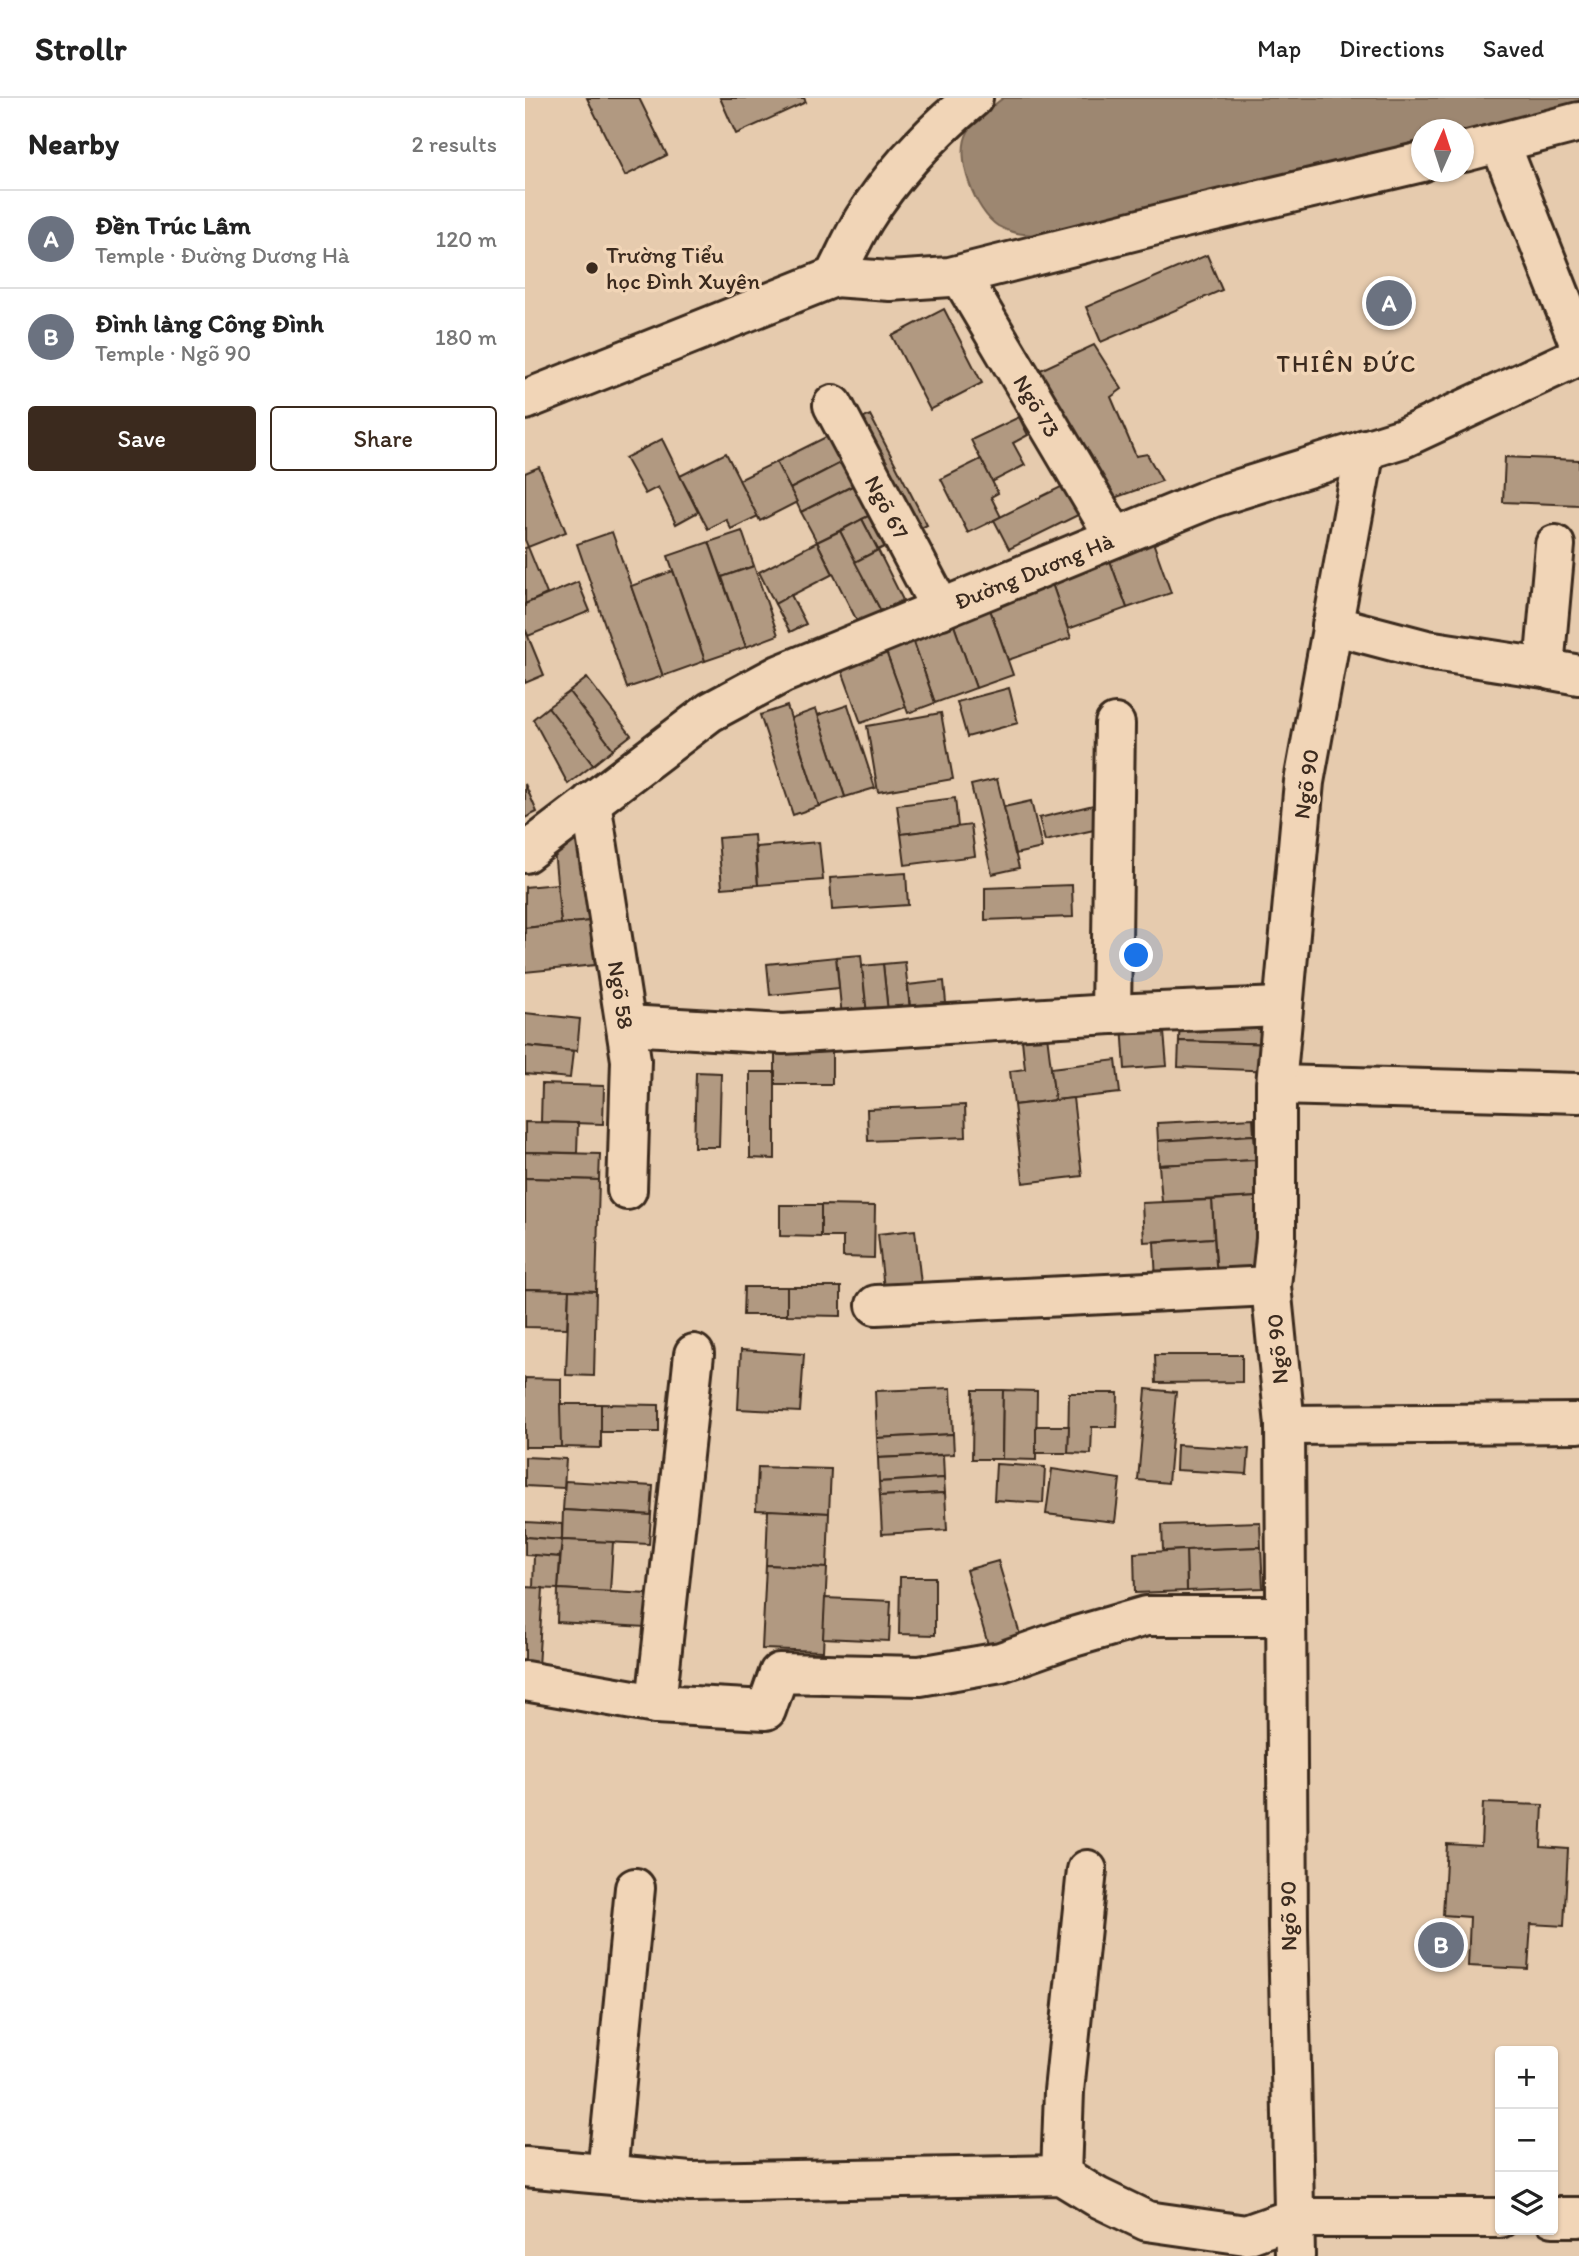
<!DOCTYPE html>
<meta charset="utf-8">
<style>
body{margin:0;font-family:Itim,sans-serif;background:#f2f2f2;color:#222}
.controls{position:absolute;right:21px;bottom:21px;display:grid;overflow:hidden;border-radius:7px;box-shadow:0 2px 5px #0004}
.controls button{width:63px;height:63px;display:grid;place-items:center;padding:0;border:0;border-bottom:2px solid #e0e0e0;background:#fff;color:#222;font:35px sans-serif}
.compass{position:absolute;left:886px;top:21px;width:63px;height:63px;border-radius:50%;background:#fff;box-shadow:0 2px 5px #0004;rotate:3deg}
.you{position:absolute;left:612px;top:858px;width:24px;height:24px;margin:-18px;border:5px solid #fff;border-radius:50%;background:#1a73e8;box-shadow:0 0 0 10px #1a73e833}
.badge{display:grid;place-items:center;width:46px;height:46px;border-radius:50%;background:#3b2a1e;color:#fff;font-size:23px;font-weight:700}
.pin{position:absolute;translate:-50% -50%;border:4px solid #fff;box-shadow:0 2px 7px #0006}
.list{margin:0;padding:0;list-style:none}
h2{display:flex;justify-content:space-between;align-items:center;height:91px;margin:0;padding:0 28px;font-size:30px}
h2 small{font-size:23px;font-weight:400;color:#767676}
.list li{display:grid;grid-template-columns:46px 1fr auto;gap:21px;align-items:center;box-sizing:border-box;height:98px;padding:0 28px;border-top:2px solid #e0e0e0}
.list b{display:block;font-size:26px;white-space:nowrap}
.list p{margin:0;font-size:23px;white-space:nowrap;color:#767676}
.list em{font-size:23px;font-style:normal;color:#767676}
.actions{display:flex;gap:14px;padding:21px 28px}
.actions a{flex:1;padding:16px 0;border:2px solid #3b2a1e;border-radius:7px;text-align:center;font-size:24px;color:#3b2a1e}
.actions .main{background:#3b2a1e;color:#fff}
.icon{flex:none;width:38px;height:38px;fill:none;stroke:currentColor;stroke-width:2;stroke-linecap:round;stroke-linejoin:round}
.map{position:relative;flex:none;width:1054px;height:2158px;overflow:hidden}
header{display:flex;align-items:center;gap:42px;box-sizing:border-box;height:98px;padding:0 35px;background:#fff;border-bottom:2px solid #e0e0e0}
header strong{font-size:33px}
nav{display:flex;gap:38px;margin-inline-start:auto;font-size:24px}
main{display:flex}
aside{flex:1;background:#fff}
.map>svg:first-child{display:block}
.water{fill:#9d8771;stroke:#766250;stroke-width:2}
.building{fill:#b19981;stroke:#3b2a1e;stroke-width:2}
.lines{fill:none;stroke-linecap:round;stroke-linejoin:round}
.minor-casing{stroke:#3b2a1e;stroke-width:44}
.minor{stroke:#f1d5b7;stroke-width:38}
.poi-dot{fill:#3b2a1e;stroke:#f1d5b7;stroke-width:2.5}
.labels{text-anchor:middle;stroke-width:7;stroke-linejoin:round;paint-order:stroke}
.poi-label{font-size:23px;fill:#3b2a1e;stroke:#f1d5b7;text-anchor:start}
.street-label{font-size:23px;fill:#3b2a1e;stroke:#f1d5b7}
.neighbourhood-label{font-size:24px;letter-spacing:2px;fill:#3b2a1e;stroke:#f1d5b7}
</style>
<header>
<strong>Strollr</strong>
<nav><a>Map</a><a>Directions</a><a>Saved</a></nav>
</header>
<main>
<aside>
<h2>Nearby<small>2 results</small></h2>
<ul class="list">
<li><span class="badge" style="background:#6b7280">A</span><div><b>Đền Trúc Lâm</b><p>Temple · Đường Dương Hà</p></div><em>120 m</em></li>
<li><span class="badge" style="background:#6b7280">B</span><div><b>Đình làng Công Đình</b><p>Temple · Ngõ 90</p></div><em>180 m</em></li>
</ul>
<div class="actions"><a class="main">Save</a><a>Share</a></div>
</aside>
<div class="map">
<svg width="1054" height="2158" viewBox="0 0 1054 2158">
<rect width="100%" height="100%" fill="#e6cbae"/>
<filter id="ink" filterUnits="userSpaceOnUse"><feTurbulence type="fractalNoise" baseFrequency=".0143" numOctaves="2"/><feDisplacementMap in="SourceGraphic" scale="14" xChannelSelector="R" yChannelSelector="G"/><feConvolveMatrix kernelMatrix="1 2 1 2 8 2 1 2 1" color-interpolation-filters="sRGB"/></filter>
<g filter="url(#ink)">
<path class="water" d="M478,0H1054V5L939,33L897,32L896,43L510,137C496,136 485,135 473,128C450,113 429,59 443,34C450,20 466,10 478,0Z"/>
<g class="building">
<polygon points="62,0 114,0 142,57 100,78"/>
<polygon points="195,0 279,0 281,4 211,36"/>
<polygon points="682,157 697,192 576,244 561,209"/>
<polygon points="419,211 457,285 405,312 367,238"/>
<polygon points="569,247 597,291 586,299 611,358 622,356 637,383 589,400 509,275"/>
<polygon points="345,317 402,427 374,442 317,331"/>
<polygon points="494,319 503,337 488,345 500,367 467,384 446,342"/>
<polygon points="317,331 331,357 265,391 251,364"/>
<polygon points="137,341 173,414 151,426 133,389 120,396 100,360"/>
<polygon points="201,355 233,418 206,431 201,421 183,431 155,378"/>
<polygon points="331,357 343,380 276,414 265,391"/>
<polygon points="980,359 1054,362 1054,407 978,404"/>
<polygon points="456,361 473,395 466,399 476,419 443,435 416,381"/>
<polygon points="251,364 272,404 235,423 214,382"/>
<polygon points="14,369 41,434 3,449 0,442 0,375"/>
<polygon points="343,380 358,411 292,444 276,414"/>
<polygon points="546,384 561,413 484,451 469,422"/>
<polygon points="358,411 374,442 353,452 337,421"/>
<polygon points="337,421 353,452 330,464 315,433"/>
<polygon points="217,433 229,468 197,479 184,444"/>
<polygon points="315,433 356,513 333,525 292,444"/>
<polygon points="87,434 138,578 102,590 52,446"/>
<polygon points="184,444 221,549 180,563 143,458"/>
<polygon points="292,444 308,476 250,506 234,474"/>
<polygon points="628,444 646,495 602,510 584,460"/>
<polygon points="3,449 22,496 0,506 0,450"/>
<polygon points="353,452 378,502 356,513 330,464"/>
<polygon points="584,460 602,510 543,531 525,480"/>
<polygon points="229,468 253,537 221,549 197,479"/>
<polygon points="148,473 180,563 138,578 106,488"/>
<polygon points="525,480 546,540 483,562 462,503"/>
<polygon points="53,484 65,513 3,538 0,531 0,506"/>
<polygon points="266,497 281,526 265,534 250,506"/>
<polygon points="462,503 488,577 451,590 425,516"/>
<polygon points="425,516 451,590 410,605 384,530"/>
<polygon points="384,530 410,605 383,615 356,540"/>
<polygon points="0,531 19,577 0,585"/>
<polygon points="356,540 381,609 336,625 311,556"/>
<polygon points="62,580 106,637 88,651 44,594"/>
<polygon points="484,590 493,625 442,639 432,604"/>
<polygon points="44,594 88,651 68,667 23,609"/>
<polygon points="323,607 350,690 320,699 293,617"/>
<polygon points="262,608 294,708 268,717 235,617"/>
<polygon points="23,609 68,667 43,686 8,621"/>
<polygon points="291,611 320,699 294,708 266,620"/>
<polygon points="416,615 428,681 353,694 342,628"/>
<polygon points="472,681 494,770 467,776 446,687"/>
<polygon points="0,686 12,714 0,720"/>
<polygon points="430,700 433,729 376,736 372,707"/>
<polygon points="506,703 517,750 490,756 479,709"/>
<polygon points="577,705 582,729 520,743 514,720"/>
<polygon points="446,727 450,758 380,767 376,736"/>
<polygon points="57,733 65,823 36,826 29,752"/>
<polygon points="229,737 233,787 197,790 193,740"/>
<polygon points="294,744 298,782 233,787 231,749"/>
<polygon points="381,775 383,807 307,812 305,780"/>
<polygon points="32,786 36,826 0,830 0,789"/>
<polygon points="547,787 548,819 460,822 460,790"/>
<polygon points="65,823 70,867 0,874 0,830"/>
<polygon points="336,857 343,926 318,929 311,859"/>
<polygon points="311,859 314,890 245,897 242,866"/>
<polygon points="380,864 386,922 364,924 358,866"/>
<polygon points="358,866 364,924 343,926 337,868"/>
<polygon points="419,883 421,905 385,908 383,887"/>
<polygon points="655,914 750,918 749,946 654,943"/>
<polygon points="0,915 55,921 52,953 0,948"/>
<polygon points="638,923 642,968 600,971 597,926"/>
<polygon points="521,929 530,1002 489,1007 485,973 500,971 496,932"/>
<rect x="250" y="941" width="57" height="45"/>
<polygon points="654,943 749,946 748,973 653,969"/>
<polygon points="0,948 48,953 45,980 0,976"/>
<polygon points="591,962 595,995 530,1002 526,970"/>
<polygon points="171,974 196,975 194,1049 169,1049"/>
<polygon points="225,974 250,974 250,1061 225,1060"/>
<polygon points="17,986 79,988 78,1026 16,1024"/>
<polygon points="548,1000 557,1078 498,1085 489,1007"/>
<polygon points="440,1007 441,1039 343,1043 342,1011"/>
<polygon points="728,1020 729,1037 633,1043 632,1025"/>
<polygon points="0,1024 53,1025 52,1055 0,1054"/>
<polygon points="729,1037 731,1062 634,1067 633,1043"/>
<polygon points="0,1054 75,1056 74,1082 0,1080"/>
<polygon points="731,1062 733,1099 637,1104 634,1067"/>
<polygon points="0,1080 74,1082 71,1193 0,1191"/>
<polygon points="733,1099 737,1178 692,1180 687,1102"/>
<polygon points="687,1102 689,1140 619,1144 617,1105"/>
<polygon points="255,1107 296,1107 296,1139 255,1138"/>
<polygon points="296,1107 350,1108 349,1160 318,1159 318,1139 296,1139"/>
<polygon points="390,1132 397,1195 360,1200 353,1136"/>
<polygon points="689,1140 692,1180 631,1183 629,1144"/>
<polygon points="219,1189 262,1189 262,1217 218,1217"/>
<polygon points="262,1189 316,1189 316,1218 262,1217"/>
<polygon points="0,1191 44,1192 42,1230 0,1229"/>
<polygon points="44,1192 71,1193 69,1278 41,1277"/>
<polygon points="216,1252 279,1256 275,1314 213,1311"/>
<polygon points="630,1257 717,1257 717,1284 631,1285"/>
<polygon points="0,1280 36,1281 36,1349 0,1349"/>
<polygon points="426,1290 428,1336 352,1340 350,1293"/>
<polygon points="621,1291 651,1294 643,1385 613,1382"/>
<polygon points="448,1292 478,1292 477,1361 447,1361"/>
<polygon points="478,1292 512,1293 511,1362 477,1361"/>
<polygon points="544,1295 593,1295 592,1329 567,1329 566,1356 543,1355"/>
<polygon points="35,1306 76,1306 76,1350 36,1349"/>
<polygon points="76,1306 134,1307 134,1334 76,1334"/>
<polygon points="511,1328 544,1328 543,1355 511,1355"/>
<polygon points="428,1336 429,1356 353,1360 352,1340"/>
<polygon points="652,1347 724,1351 722,1376 651,1372"/>
<polygon points="418,1357 419,1380 354,1384 353,1360"/>
<polygon points="0,1359 41,1361 39,1390 0,1388"/>
<polygon points="471,1366 520,1369 518,1405 469,1402"/>
<polygon points="233,1369 306,1371 304,1415 231,1412"/>
<polygon points="527,1371 595,1381 590,1424 521,1416"/>
<polygon points="419,1380 420,1395 355,1398 354,1384"/>
<polygon points="40,1383 128,1388 126,1417 38,1412"/>
<polygon points="420,1395 422,1432 357,1436 355,1398"/>
<polygon points="38,1412 126,1417 124,1446 37,1442"/>
<polygon points="243,1412 304,1415 302,1470 241,1467"/>
<polygon points="0,1424 37,1426 37,1442 0,1439"/>
<polygon points="735,1424 736,1449 638,1453 637,1427"/>
<polygon points="0,1439 37,1442 35,1459 0,1457"/>
<polygon points="37,1442 88,1444 85,1494 33,1491"/>
<polygon points="736,1449 738,1490 662,1493 661,1452"/>
<polygon points="661,1452 662,1493 610,1495 609,1455"/>
<polygon points="9,1457 35,1459 33,1491 8,1490"/>
<polygon points="473,1463 499,1550 467,1560 441,1472"/>
<polygon points="241,1467 302,1470 298,1553 237,1551"/>
<polygon points="375,1479 410,1479 410,1537 374,1536"/>
<polygon points="0,1489 18,1490 13,1569 0,1568"/>
<polygon points="33,1491 123,1496 121,1529 32,1524"/>
<polygon points="300,1500 366,1503 364,1543 298,1540"/>
<polygon points="958,1705 1018,1707 1016,1749 1043,1751 1039,1828 1006,1826 1003,1871 943,1868 945,1819 918,1817 922,1746 956,1748"/>
</g>
<g class="lines">
<defs>
<g id="minor">
<polyline points="975,45 1054,245"/>
<polyline points="939,54 1054,24"/>
<polyline points="435,177 590,439"/>
<polyline points="309,179 365,183 425,179 659,120 897,64"/>
<path d="M0,302L309,179C319,160 328,139 339,121C368,74 406,35 448,0"/>
<polyline points="308,307 416,511"/>
<polyline points="807,527 902,552 1019,570 1030,447"/>
<polyline points="1027,572 1054,577"/>
<polyline points="66,704 106,962 102,1092"/>
<polyline points="0,755 185,614 256,576 689,399 878,340 1054,258"/>
<polyline points="586,916 590,626"/>
<polyline points="101,927 258,936 586,916 757,909"/>
<polyline points="751,987 1054,995"/>
<polyline points="351,1207 746,1188"/>
<polyline points="760,1327 1054,1325"/>
<polyline points="0,1583 131,1606 241,1612 254,1575 395,1578 476,1564 541,1541 621,1518 761,1518"/>
<polyline points="131,1606 169,1256"/>
<polyline points="0,2069 165,2084 536,2077 572,2099 622,2123 721,2137 769,2120 975,2120"/>
<polyline points="82,2076 110,1790"/>
<polyline points="536,2077 539,1993 562,1772"/>
<polyline points="1028,2119 1054,2119"/>
<polyline points="770,2158 763,1830 760,1327 746,1188 751,1141 751,987 779,684 840,351"/>
</g>
</defs>
<use href="#minor" class="minor-casing"/>
<use href="#minor" class="minor"/>
</g>
</g>
<circle class="poi-dot" cx="67" cy="170" r="7"/>
<g class="labels">
<g class="poi-label">
<text x="81" y="165">Trường Tiểu<tspan x="81" dy="26">học Đình Xuyên</tspan></text>
</g>
<g class="street-label">
<text transform="translate(512 308) rotate(59)" y="8">Ngõ 73</text>
<text transform="translate(362 409) rotate(62)" y="8">Ngõ 67</text>
<text transform="translate(509 473) rotate(-22)" y="8">Đường Dương Hà</text>
<text transform="translate(781 686) rotate(-82)" y="8">Ngõ 90</text>
<text transform="translate(96 897) rotate(81)" y="8">Ngõ 58</text>
<text transform="translate(752 1251) rotate(-95)" y="8">Ngõ 90</text>
<text transform="translate(763 1818) rotate(-91)" y="8">Ngõ 90</text>
</g>
<g class="neighbourhood-label">
<text x="822" y="274">THIÊN ĐỨC</text>
</g>
</g>
</svg>
<div class="controls">
<button>+</button>
<button>−</button>
<button><svg class="icon" aria-label="layers" viewBox="0 0 24 24"><path d="M12 4l9 5-9 5-9-5zM3 14l9 5 9-5"/></svg></button>
</div>
<svg class="compass" viewBox="-18 -18 36 36"><path d="M0-13l5 13h-10z" fill="#e53935"/><path d="M0 13l5-13h-10z" fill="#767676"/></svg>
<div class="you"></div>
<div class="pin badge" style="left:864px;top:205px;background:#6b7280">A</div>
<div class="pin badge" style="left:916px;top:1847px;background:#6b7280">B</div>
</div>
</main>
